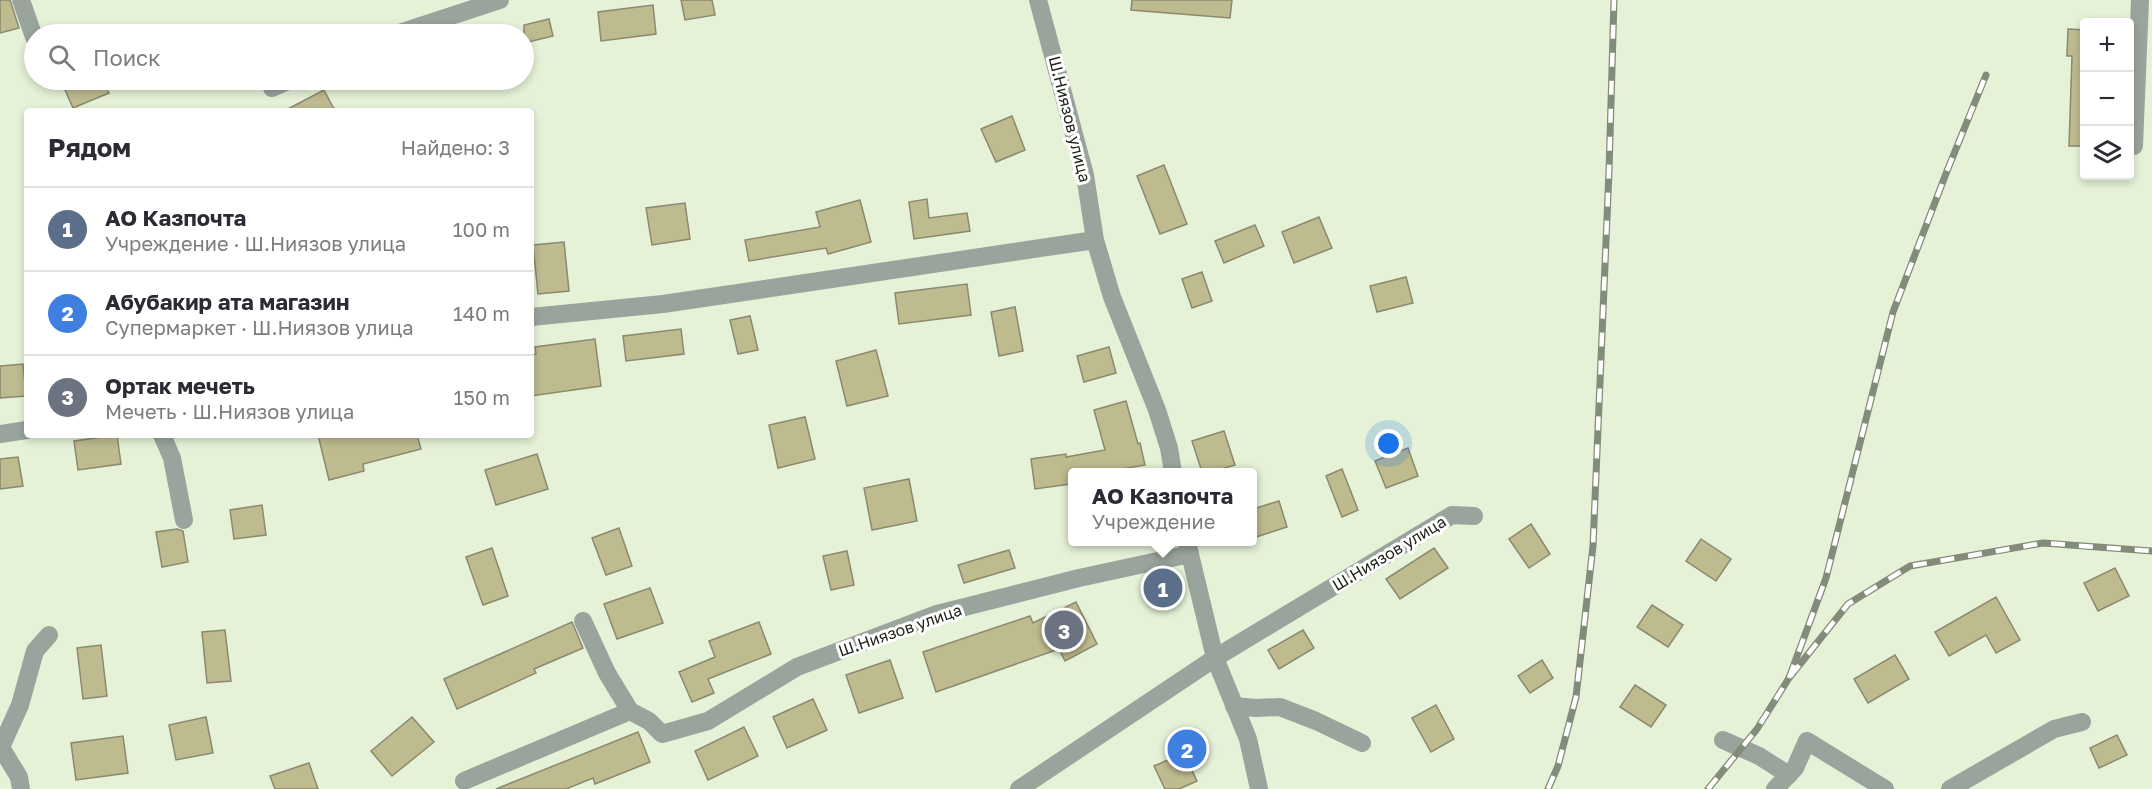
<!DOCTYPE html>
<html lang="ru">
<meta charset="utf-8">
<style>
body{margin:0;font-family:"Golos Text",sans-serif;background:#f2f2f3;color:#2b2b33}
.controls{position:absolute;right:18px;top:18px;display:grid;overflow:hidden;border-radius:6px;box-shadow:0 3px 9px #0003}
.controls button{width:54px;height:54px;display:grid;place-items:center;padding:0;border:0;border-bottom:2px solid #e1e1e2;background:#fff;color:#2b2b33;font:30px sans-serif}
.you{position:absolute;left:1389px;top:444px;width:21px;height:21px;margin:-15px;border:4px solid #fff;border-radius:50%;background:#1a73e8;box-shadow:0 0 0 9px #1a73e833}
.badge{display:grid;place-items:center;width:39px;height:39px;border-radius:50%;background:#b01f50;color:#fff;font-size:20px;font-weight:700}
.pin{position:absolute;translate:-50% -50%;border:3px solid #fff;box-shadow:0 2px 6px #0006}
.popup{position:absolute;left:1068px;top:468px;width:189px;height:78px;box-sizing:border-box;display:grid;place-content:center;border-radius:6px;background:#fff;filter:drop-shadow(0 2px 4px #0005);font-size:20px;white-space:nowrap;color:#7c7c81}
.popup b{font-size:22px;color:#2b2b33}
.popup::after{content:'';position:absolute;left:50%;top:100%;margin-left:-12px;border:12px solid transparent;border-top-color:#fff}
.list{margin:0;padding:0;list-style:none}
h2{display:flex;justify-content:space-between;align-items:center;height:78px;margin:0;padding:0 24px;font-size:26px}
h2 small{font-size:20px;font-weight:400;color:#7c7c81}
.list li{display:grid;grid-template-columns:39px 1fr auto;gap:18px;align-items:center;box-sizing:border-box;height:84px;padding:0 24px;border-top:2px solid #e1e1e2}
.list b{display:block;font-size:22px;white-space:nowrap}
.list p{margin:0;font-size:20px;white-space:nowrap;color:#7c7c81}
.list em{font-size:20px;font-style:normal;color:#7c7c81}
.icon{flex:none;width:33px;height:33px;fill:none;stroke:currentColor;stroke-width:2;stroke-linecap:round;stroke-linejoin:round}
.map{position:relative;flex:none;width:2152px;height:789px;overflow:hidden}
.search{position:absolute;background:#fff;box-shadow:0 3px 9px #0003;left:24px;top:24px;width:510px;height:66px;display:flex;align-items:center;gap:15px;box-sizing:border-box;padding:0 21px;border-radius:33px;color:#7c7c81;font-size:22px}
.panel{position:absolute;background:#fff;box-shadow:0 3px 9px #0003;left:24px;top:108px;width:510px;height:330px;border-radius:6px}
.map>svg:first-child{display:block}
.building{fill:#bebb8f;stroke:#8b896f;stroke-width:1.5}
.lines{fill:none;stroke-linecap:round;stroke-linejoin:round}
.minor{stroke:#99a49c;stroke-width:18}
.rail-casing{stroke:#838c7a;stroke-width:7}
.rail{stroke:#fff;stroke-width:4.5;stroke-dasharray:14;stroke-linecap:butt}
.labels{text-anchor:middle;stroke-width:6;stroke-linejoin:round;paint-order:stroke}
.street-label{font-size:16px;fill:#21261c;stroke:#fff}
</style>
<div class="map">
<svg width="2152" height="789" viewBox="0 0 2152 789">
<rect width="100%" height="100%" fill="#e5f2d7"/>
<g class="building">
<polygon points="0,0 10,0 19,28 0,33"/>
<polygon points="681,0 712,0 715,15 685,20"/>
<polygon points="1132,0 1232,0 1230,18 1131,10"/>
<polygon points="653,5 656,34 601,41 598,12"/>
<polygon points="549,19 553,36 524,43 524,25"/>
<polygon points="2068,29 2085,30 2085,146 2069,146 2072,56 2067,56"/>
<polygon points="89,80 103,80 109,93 73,108 65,90"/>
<polygon points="324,90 335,111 284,111"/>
<polygon points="1012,116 1025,150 996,162 981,129"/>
<polygon points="1164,165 1187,224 1160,234 1137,176"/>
<polygon points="927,199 929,218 967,213 970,231 914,239 909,202"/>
<polygon points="860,200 871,242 828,254 826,248 749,261 745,240 820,227 816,212"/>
<polygon points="685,203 690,239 652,245 646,208"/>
<polygon points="1319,217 1332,248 1294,263 1282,232"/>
<polygon points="1255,225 1264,246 1224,263 1215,241"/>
<polygon points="564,242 569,291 538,294 533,245"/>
<polygon points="1202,272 1212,301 1192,308 1182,279"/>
<polygon points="1406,277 1413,303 1377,312 1370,286"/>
<polygon points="967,284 971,315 899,324 895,293"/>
<polygon points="1015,307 1023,351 999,356 991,312"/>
<polygon points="750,316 758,350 738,354 730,320"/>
<polygon points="681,329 684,354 626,361 623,336"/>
<polygon points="595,339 601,386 531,396 531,355 536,354 535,347"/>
<polygon points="1109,347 1116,373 1084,382 1077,356"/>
<polygon points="876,350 888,396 847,406 836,361"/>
<polygon points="23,364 26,396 0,398 0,366"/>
<polygon points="1126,401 1138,444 1140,443 1145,465 1105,472 1069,472 1070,484 1035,489 1031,459 1066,454 1066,457 1105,450 1094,410"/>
<polygon points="805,417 815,459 778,468 769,425"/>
<polygon points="1224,431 1235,465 1211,472 1202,472 1192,441"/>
<polygon points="117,435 121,464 78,470 74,441"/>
<polygon points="318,435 417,435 421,449 363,464 364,471 329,480"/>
<polygon points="1408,448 1418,476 1386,488 1375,461"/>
<polygon points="537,454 548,489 496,505 485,470"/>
<polygon points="18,457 23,486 0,489 0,459"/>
<polygon points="1342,469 1358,510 1342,517 1326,476"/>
<polygon points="909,479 917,521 872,530 864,488"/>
<polygon points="1279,501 1287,527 1253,538 1253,509"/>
<polygon points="262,505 266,535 234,539 230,510"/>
<polygon points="1531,524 1550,554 1529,568 1509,539"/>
<polygon points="619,528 632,566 606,575 592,538"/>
<polygon points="177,529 183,531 188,562 162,567 156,532"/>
<polygon points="1701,539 1731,559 1716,581 1686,561"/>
<polygon points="492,548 508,596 483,605 466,557"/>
<polygon points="1434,548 1448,568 1400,599 1386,579"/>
<polygon points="1009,550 1015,568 964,583 958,565"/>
<polygon points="847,551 854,585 831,590 823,556"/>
<polygon points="2115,568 2129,596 2098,611 2084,583"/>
<polygon points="650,588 663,623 617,639 604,604"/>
<polygon points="1996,597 2020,640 1996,653 1986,635 1949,656 1935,632"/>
<polygon points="1076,602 1097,644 1065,661 1059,649 936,692 923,652 1030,616 1033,623"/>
<polygon points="1652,605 1683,625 1668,647 1637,627"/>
<polygon points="572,622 583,648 534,669 536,673 457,709 444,679"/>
<polygon points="759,622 771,654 708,679 714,693 692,702 679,672 715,657 709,641"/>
<polygon points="225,630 231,681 207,683 202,632"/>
<polygon points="1303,630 1314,648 1279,669 1268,650"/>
<polygon points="101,645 107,696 83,699 77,648"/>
<polygon points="1895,655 1909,679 1868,703 1854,679"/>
<polygon points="890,660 903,698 859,713 846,675"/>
<polygon points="1542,660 1553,678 1530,693 1518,676"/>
<polygon points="1635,685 1666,705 1651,727 1620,707"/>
<polygon points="813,699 827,730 787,748 773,717"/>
<polygon points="1436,705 1454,739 1431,752 1412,718"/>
<polygon points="206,717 213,753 176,760 169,725"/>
<polygon points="412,717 434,742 392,776 371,751"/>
<polygon points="744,727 758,756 708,780 695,751"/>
<polygon points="638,732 650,762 595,784 593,778 566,789 496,789"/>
<polygon points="2117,735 2127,755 2099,768 2090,748"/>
<polygon points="123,736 128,773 76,780 71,743"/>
<polygon points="1184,753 1197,781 1179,789 1165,789 1154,766"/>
<polygon points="309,763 318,789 275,789 270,776"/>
</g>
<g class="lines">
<g class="minor">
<polyline points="21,0 34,37"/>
<polyline points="1038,0 1085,175 1095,240 1112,297 1157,410 1169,448 1173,472"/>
<polyline points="396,34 500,0"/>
<polyline points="272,88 290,80"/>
<polyline points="2134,146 2140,0"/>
<polyline points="531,317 663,304 1095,240"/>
<polyline points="0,434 27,430"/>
<polyline points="162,435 172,458 184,520"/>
<polyline points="1187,542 1215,658 1248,739 1259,789"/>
<polyline points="583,621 607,673 630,711"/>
<polyline points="1234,706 1256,708 1280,707 1316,721 1362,743"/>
<polyline points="1723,740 1759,756 1789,775"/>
<polyline points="0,746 19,777 21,789"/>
<polyline points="1,747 20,705 35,651 49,635"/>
<polyline points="464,781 630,711 649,721 662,734 708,721 797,667 937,614 1079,578 1190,554"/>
<polyline points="1019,789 1215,658 1452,515 1474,516"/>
<polyline points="1775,789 1795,768 1807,741 1885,789"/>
<polyline points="1950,789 2054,729 2082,722"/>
</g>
<defs>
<g id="rail">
<polyline points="1789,678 1826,578 1893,312 1947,171 1986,75"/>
<polyline points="1548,789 1558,766 1576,697 1593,546 1609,171 1614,0"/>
<polyline points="1708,789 1757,729 1789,678 1848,604 1910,566 2043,543 2152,551"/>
</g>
</defs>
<use href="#rail" class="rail-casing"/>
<use href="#rail" class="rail"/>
</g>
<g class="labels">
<g class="street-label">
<text transform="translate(1070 119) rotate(76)" y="6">Ш.Ниязов улица</text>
<text transform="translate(1389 553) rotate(-31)" y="6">Ш.Ниязов улица</text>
<text transform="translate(900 630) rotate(-19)" y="6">Ш.Ниязов улица</text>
</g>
</g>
</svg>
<div class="controls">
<button>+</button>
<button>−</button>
<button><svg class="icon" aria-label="layers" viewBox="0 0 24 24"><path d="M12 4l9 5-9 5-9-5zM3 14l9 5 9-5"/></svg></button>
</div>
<div class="you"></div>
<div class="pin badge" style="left:1163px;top:588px;background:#5c6f8a">1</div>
<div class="popup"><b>АО Казпочта</b>Учреждение</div>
<div class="pin badge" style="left:1187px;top:749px;background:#3f7fe0">2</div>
<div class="pin badge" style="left:1064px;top:630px;background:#6b7280">3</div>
<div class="search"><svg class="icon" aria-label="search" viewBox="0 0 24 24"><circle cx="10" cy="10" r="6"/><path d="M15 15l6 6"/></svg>Поиск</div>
<section class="panel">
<h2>Рядом<small>Найдено: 3</small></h2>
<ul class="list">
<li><span class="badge" style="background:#5c6f8a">1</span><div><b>АО Казпочта</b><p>Учреждение · Ш.Ниязов улица</p></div><em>100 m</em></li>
<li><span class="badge" style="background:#3f7fe0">2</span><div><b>Абубакир ата магазин</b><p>Супермаркет · Ш.Ниязов улица</p></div><em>140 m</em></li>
<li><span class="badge" style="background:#6b7280">3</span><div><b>Ортак мечеть</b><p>Мечеть · Ш.Ниязов улица</p></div><em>150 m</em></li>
</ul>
</section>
</div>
